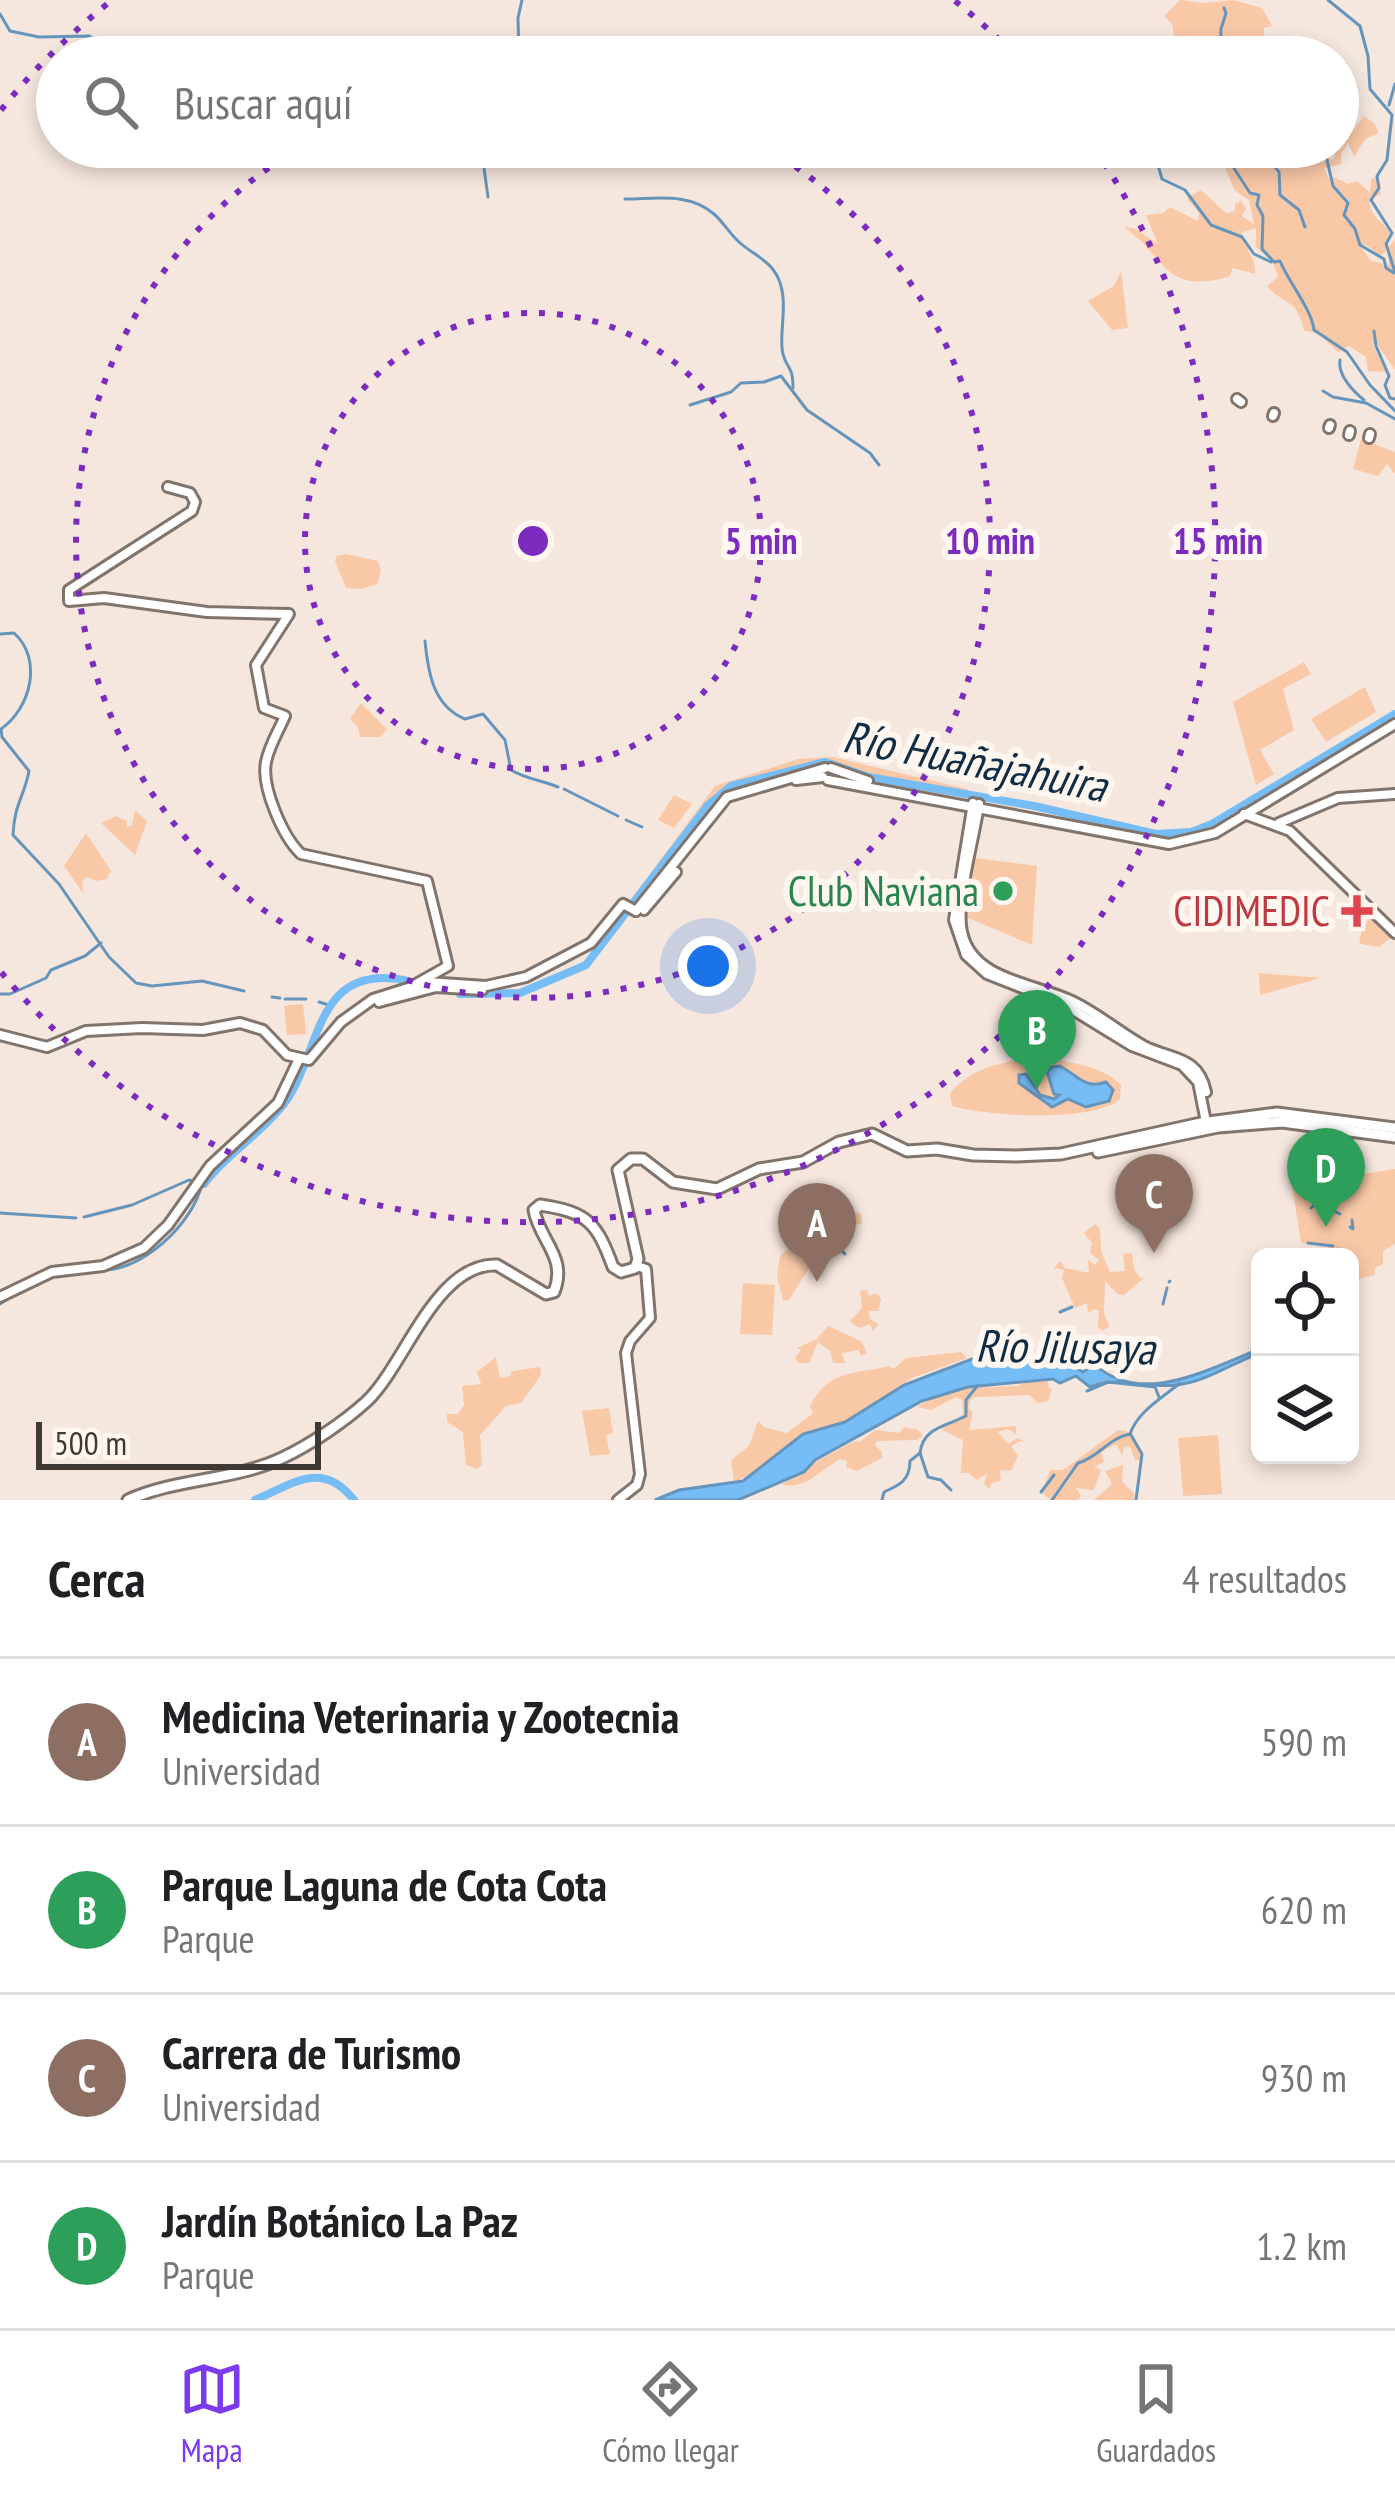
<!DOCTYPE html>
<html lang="es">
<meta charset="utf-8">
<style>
body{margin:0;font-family:"PT Sans Narrow",sans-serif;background:#f2f2f2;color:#202124}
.controls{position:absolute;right:36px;bottom:36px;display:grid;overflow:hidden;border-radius:18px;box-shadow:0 6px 18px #0003}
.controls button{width:108px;height:108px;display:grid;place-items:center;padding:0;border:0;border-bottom:3px solid #e0e0e0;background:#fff;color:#202124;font:60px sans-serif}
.scale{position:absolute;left:36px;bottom:30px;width:285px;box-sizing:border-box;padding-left:12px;border:6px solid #3f3936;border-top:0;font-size:33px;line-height:42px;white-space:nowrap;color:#3f3936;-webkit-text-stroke:9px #fff6f0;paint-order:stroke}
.you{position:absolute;left:708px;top:966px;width:42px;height:42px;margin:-30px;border:9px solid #fff;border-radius:50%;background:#1a73e8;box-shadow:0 0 0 18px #1a73e833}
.badge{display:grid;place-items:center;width:78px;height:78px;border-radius:50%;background:#7c3aed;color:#fff;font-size:39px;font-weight:700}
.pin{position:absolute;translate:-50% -99px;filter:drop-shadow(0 3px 6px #0008)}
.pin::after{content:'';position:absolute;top:63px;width:42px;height:36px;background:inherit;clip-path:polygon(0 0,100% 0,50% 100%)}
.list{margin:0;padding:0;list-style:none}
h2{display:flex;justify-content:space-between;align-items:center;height:156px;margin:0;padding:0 48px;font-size:51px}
h2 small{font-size:39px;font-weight:400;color:#757577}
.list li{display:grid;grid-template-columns:78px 1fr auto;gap:36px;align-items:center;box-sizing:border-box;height:168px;padding:0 48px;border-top:3px solid #e0e0e0}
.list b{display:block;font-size:45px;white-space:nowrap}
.list p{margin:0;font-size:39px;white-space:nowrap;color:#757577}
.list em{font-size:39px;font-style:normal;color:#757577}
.icon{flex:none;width:66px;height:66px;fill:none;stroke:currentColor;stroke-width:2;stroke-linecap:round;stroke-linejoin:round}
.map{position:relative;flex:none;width:1395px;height:1500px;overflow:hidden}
.search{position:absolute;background:#fff;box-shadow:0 6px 18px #0003;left:36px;right:36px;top:36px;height:132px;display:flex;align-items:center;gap:30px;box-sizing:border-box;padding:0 42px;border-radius:66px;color:#757577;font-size:45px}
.sheet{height:828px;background:#fff}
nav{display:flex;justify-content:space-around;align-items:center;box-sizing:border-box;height:168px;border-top:3px solid #e0e0e0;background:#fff;font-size:33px;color:#757577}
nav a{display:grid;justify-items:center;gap:6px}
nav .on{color:#7c3aed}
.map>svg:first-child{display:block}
.green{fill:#f9c8a7}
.water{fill:#76bcf5;stroke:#6695bc;stroke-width:3}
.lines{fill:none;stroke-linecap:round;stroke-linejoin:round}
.stream{stroke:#6695bc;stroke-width:3}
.river{stroke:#76bcf5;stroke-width:8}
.secondary-casing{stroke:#81746c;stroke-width:14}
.primary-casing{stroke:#81746c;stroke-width:15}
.secondary{stroke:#fff;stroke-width:8}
.primary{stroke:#fff;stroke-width:9}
.ring{fill:none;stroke:#7b2cbf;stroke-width:6;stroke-dasharray:6 12}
.leisure-dot{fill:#2e9e5b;stroke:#fff6f0;stroke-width:4.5}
.health-dot{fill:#e0444e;stroke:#fff6f0;stroke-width:4.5}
.labels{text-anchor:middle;stroke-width:12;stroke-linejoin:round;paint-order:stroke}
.leisure-label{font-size:42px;fill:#27864d;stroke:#fff6f0;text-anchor:end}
.health-label{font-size:42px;fill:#be3a42;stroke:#fff6f0;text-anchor:end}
.water-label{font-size:45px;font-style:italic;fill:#0f2d44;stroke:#fff6f0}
.centre{fill:#7b2cbf;stroke:#fff6f0;stroke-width:6}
.ring-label{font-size:36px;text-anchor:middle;font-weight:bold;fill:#7b2cbf;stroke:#fff6f0;stroke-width:12;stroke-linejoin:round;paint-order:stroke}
</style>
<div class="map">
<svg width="1395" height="1500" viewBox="0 0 1395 1500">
<rect width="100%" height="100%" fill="#f6e7de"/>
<g class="green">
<path d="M1180,0L1204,3L1233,0L1262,8L1272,26L1264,28V37L1284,39L1297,51L1293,57L1267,52L1261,57H1215L1217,51C1205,44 1193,51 1175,41L1172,24L1164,16Z"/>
<path d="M1364,116L1374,123L1379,133L1365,139L1354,157L1348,143L1341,154V164L1324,168L1329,179L1334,177L1348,184L1357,181L1370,193L1371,180L1377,176L1381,194L1370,199C1369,217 1382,220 1390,233L1384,244L1386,252L1380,255L1366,245H1359L1371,261L1389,265L1388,248L1395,240V370L1375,341L1373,345L1386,372L1368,371L1366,357L1349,346L1338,352L1318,333L1304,331C1297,297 1285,307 1267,286L1278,277L1273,262L1256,247V228L1242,232C1244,249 1256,256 1255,274L1233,268L1229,277C1162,294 1170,260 1123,226L1136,229L1158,244L1146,215L1163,213L1170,207L1198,221L1199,213L1187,198L1201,190L1226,213L1235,211V203L1241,201L1246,208L1242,216L1254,224L1249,200L1235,191L1216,147H1274V151L1260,153V157L1274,169L1281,181L1277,161L1288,156L1290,147H1321L1323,156L1333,160L1335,154L1329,147H1338V142L1349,136Z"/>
<polygon points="1121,271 1128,328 1112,330 1088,301 1114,286"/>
<polygon points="1361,439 1395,452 1395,474 1387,464 1378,476 1353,469"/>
<polygon points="346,554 378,561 381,571 377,584 362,589 346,588 335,561 337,556"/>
<polygon points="1304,662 1311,674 1283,689 1294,730 1260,750 1274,774 1256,785 1233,702"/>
<polygon points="1365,687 1376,712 1326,742 1311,719"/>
<polygon points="361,703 387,729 380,737 360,737 358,727 350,719"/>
<polygon points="833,757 967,789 970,793 874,774 824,760 732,783 713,797 629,902 715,786 798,759"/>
<polygon points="674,795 692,804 674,828 658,820"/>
<polygon points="135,810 147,821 135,855 101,823 116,816 127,821 127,827 132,825"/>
<polygon points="86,833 111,871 107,879 97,881 86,877 82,882 83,893 64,866"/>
<polygon points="975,858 1037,866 1032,945 966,917"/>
<polygon points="1371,913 1393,936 1379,947 1361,944 1359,939"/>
<polygon points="1259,973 1321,978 1260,995"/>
<polygon points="303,1004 306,1034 287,1035 284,1006"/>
<path d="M1035,1058C1061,1060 1103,1065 1121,1085L1120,1099C1093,1123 986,1116 952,1106L950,1093C971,1068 1004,1061 1035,1058Z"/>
<polygon points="1395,1169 1395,1244 1383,1251 1383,1264 1375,1268 1375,1275 1350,1281 1350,1257 1330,1257 1328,1246 1301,1243 1292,1185"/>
<polygon points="852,1211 861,1214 862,1223 844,1229 839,1245 817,1255 789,1300 783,1300 777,1276 780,1256 811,1230"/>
<polygon points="1095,1224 1100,1229 1101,1251 1110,1272 1125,1271 1123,1254 1132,1253 1134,1269 1140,1278 1145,1277 1124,1295 1117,1294 1105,1280 1104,1313 1109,1326 1103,1331 1098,1327 1099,1311 1094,1309 1088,1313 1087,1303 1075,1308 1062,1278 1064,1270 1054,1268 1060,1261 1065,1268 1089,1273 1088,1260 1095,1265 1099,1260 1090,1253 1092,1243 1084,1233"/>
<polygon points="743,1283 775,1285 772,1335 740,1334"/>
<polygon points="867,1290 869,1296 876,1293 881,1299 878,1311 869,1311 870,1319 879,1324 873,1331 870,1324 859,1328 850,1321 862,1308 860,1291"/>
<polygon points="828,1326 861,1341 867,1353 861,1356 859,1350 842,1353 845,1363 833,1363 830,1351 818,1342 809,1363 798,1363 795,1358 801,1350 797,1348 817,1339"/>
<path d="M961,1352L967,1358L912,1378L846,1422L803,1434L758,1471L734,1482L731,1460L749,1446L758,1421L764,1427L787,1433L813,1413L810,1406C830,1367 857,1375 889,1366L894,1369L906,1358Z"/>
<polygon points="496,1357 500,1378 510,1376 512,1371 540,1367 541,1375 521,1403 506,1406 480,1435 482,1465 477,1469 466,1465 463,1432 447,1422 447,1414 458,1414 464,1405 462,1386 481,1384 477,1372"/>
<polygon points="1030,1380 1048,1381 1049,1389 1052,1388 1048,1401 1037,1403 1030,1395 977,1397 971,1399 968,1408 973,1412 969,1430 1016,1426 1016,1434 1008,1429 998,1432 1008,1444 1017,1438 1028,1443 1021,1441 1011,1446 1018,1456 1011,1471 1000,1470 1001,1481 992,1483 989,1489 984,1484 987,1474 976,1480 969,1473 961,1473 963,1440 941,1429 963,1414 962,1400 956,1397 931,1410 917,1407 948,1389 1018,1386"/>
<polygon points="609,1408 613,1433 606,1435 610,1454 590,1456 582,1411"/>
<path d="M904,1427L918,1430L923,1436L917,1440L877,1441L875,1445L882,1452V1458L857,1471L846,1467L847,1461L840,1459C823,1469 802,1492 781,1484L806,1473L808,1466L855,1441L860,1442L875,1430L899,1433Z"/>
<polygon points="1118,1430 1130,1432 1141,1454 1140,1461 1135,1460 1130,1446 1124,1448 1122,1455 1116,1444 1101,1452 1104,1462 1094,1467 1101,1470 1094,1490 1076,1488 1081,1496 1078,1500 1051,1500 1042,1493 1050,1470 1063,1470"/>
<polygon points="1218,1435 1222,1494 1183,1496 1178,1438"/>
<polygon points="1123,1465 1122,1482 1134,1493 1134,1500 1094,1500 1112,1484 1105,1471"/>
</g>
<g class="water">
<path d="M1060,1066C1077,1075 1085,1090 1106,1082L1113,1090L1109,1101L1086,1107L1068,1099L1052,1107L1019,1083V1075L1026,1074L1040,1095L1054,1099L1059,1095L1054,1094L1047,1072L1052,1067Z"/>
<path d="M1260,1349V1353C1232,1363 1208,1381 1177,1385C1147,1389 1117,1375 1090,1387L1076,1376L1060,1383L1053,1379L968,1387L922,1401L815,1460L804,1472L738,1500H655L679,1490L743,1481L803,1434L845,1422L904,1385L972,1359L1031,1357L1048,1363L1066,1362L1083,1372L1094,1364C1142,1408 1210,1368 1260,1349Z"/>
</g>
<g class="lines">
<g class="stream">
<polyline points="1328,0 1360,26 1368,56 1370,89 1392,115 1387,160 1377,176 1379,188 1371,200 1392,233 1386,244 1395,272"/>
<polyline points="0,14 10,31 39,37 89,36 109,48 137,50"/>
<polyline points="507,57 518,47"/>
<polyline points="519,57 518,18 522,0"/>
<polyline points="1220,57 1221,29 1226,13 1224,8"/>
<polyline points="1389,105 1395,84"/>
<polyline points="468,147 483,161 488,197"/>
<polyline points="1151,147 1149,154 1157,162 1162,179 1185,190 1211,225 1242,237 1254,254 1271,262"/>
<path d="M1225,147L1228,159L1250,193L1259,195L1257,205L1263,216L1262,249L1274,262L1280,261C1288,281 1312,310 1314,330L1347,352L1370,385L1395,411"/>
<polyline points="1258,147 1279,172 1280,195 1299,210 1305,227"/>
<polyline points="1324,147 1333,186 1348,203 1344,215 1355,229 1360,245 1384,259 1386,268 1394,273"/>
<path d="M625,199C656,199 689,192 714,214C724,223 730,234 739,242C753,255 771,260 779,280C789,304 778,336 783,354C787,370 793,365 793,388"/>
<polyline points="1374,331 1376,346 1389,376 1385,385 1390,398 1395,399"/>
<path d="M1340,360C1337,375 1354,392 1364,400"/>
<polyline points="1323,391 1333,397 1366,403 1395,419"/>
<polyline points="690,405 731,392 741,383 764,382 781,376 807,410 870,453 879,465"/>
<path d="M0,634L14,633C43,659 31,708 1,729L2,737L29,771C24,797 14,805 13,835L59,884L109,957L136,983L152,986L202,981L244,991"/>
<path d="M425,641C428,672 433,706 465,719L483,714L505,740L511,770C526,779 541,780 558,787"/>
<polyline points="564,789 618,816"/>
<polyline points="626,820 642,827"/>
<polyline points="0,994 10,994 46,978 51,970 85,956 101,943"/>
<polyline points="272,997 280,998"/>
<polyline points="285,999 306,999"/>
<polyline points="319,1002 329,1005"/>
<polyline points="1311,1208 1320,1200 1317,1182 1328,1197 1326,1207 1340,1214"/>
<polyline points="0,1213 76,1218"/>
<polyline points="84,1217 132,1205 189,1180 195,1182"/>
<polyline points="1350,1227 1353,1229 1352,1220"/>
<polyline points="832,1241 845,1254"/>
<polyline points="1308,1243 1333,1246"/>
<polyline points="1338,1249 1342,1257"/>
<path d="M96,1270C141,1275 195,1221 202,1183"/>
<polyline points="1169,1282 1170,1281"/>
<polyline points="0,1304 18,1292"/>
<polyline points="1163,1304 1167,1288"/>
<polyline points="1060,1312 1072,1307"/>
<polyline points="1087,1391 1108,1382 1155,1387 1159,1397"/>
<polyline points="1131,1435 1142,1454 1136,1500"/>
<polyline points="920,1453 928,1477 941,1480 951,1490"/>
<polyline points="1041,1492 1054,1475"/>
<path d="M882,1500L884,1492C900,1485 910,1480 910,1461L920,1453C923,1427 947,1426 966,1416V1400L978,1385"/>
<path d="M1052,1500L1078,1463C1096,1459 1109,1438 1130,1434C1138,1411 1161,1399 1180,1383"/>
</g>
<g class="river">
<polyline points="460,994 520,993 586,965 708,805 731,786 825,762 869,777 1034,806 1156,834 1191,832 1212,824 1395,714"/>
<path d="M204,1184C226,1155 256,1137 279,1110C323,1060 309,963 404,980"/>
<path d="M255,1500C293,1484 322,1459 354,1500"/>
</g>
<defs>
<g id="secondary">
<polyline points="1237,399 1241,402"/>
<polyline points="1273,416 1274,413"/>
<polyline points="1329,428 1330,425"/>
<polyline points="1349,435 1350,431"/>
<polyline points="1369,438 1370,434"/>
<path d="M168,487L190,493L195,502L192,511L69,590V601L104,598L207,612L289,614L256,665L264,708L285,716C279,730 269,746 266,762C261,787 283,837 301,854L427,881L448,966L416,984"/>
<polyline points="831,768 868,781"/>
<polyline points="796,780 823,777"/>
<polyline points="828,780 1169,844 1215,833 1395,724"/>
<polyline points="973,803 954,920 966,955 987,974 1065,1005 1132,1046 1182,1065 1198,1082 1206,1122"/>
<path d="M979,804C975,836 955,903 962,932C972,981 1036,983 1074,1002C1099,1014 1120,1033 1144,1046C1172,1060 1198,1055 1206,1092"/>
<polyline points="1244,814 1290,831 1395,933"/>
<polyline points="1279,823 1338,798 1395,794"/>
<polyline points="644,910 676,872"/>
<polyline points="636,911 727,797 825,768"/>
<polyline points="379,1002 436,987 482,990"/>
<polyline points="0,1035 47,1047 86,1031 142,1028 203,1030 240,1023 263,1030 287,1055 309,1060 341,1022 373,999 427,982 486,986 526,977 591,943 623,904 636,911"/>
<polyline points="0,1297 52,1272 103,1266 144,1248 168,1225 210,1166 278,1103 299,1059"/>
<polyline points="618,1500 637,1485 640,1474 626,1353 630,1341 650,1318 646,1269 637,1266"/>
</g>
<g id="primary">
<polyline points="1098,1152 1218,1127 1282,1122 1395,1137"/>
<path d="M128,1500C176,1478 234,1481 282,1458C310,1445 344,1422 367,1401C405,1365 436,1262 497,1265L546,1294L554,1292C568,1257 539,1240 534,1210L540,1205C589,1212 597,1224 613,1267L621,1272L635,1268L638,1259L618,1170L631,1159H643L673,1182L717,1189L759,1169L803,1162L839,1142L872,1134L907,1151L937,1149L973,1155L1016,1156L1061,1154L1201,1123L1277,1113L1395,1128"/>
</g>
</defs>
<use href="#secondary" class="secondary-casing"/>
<use href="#primary" class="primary-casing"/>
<use href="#secondary" class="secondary"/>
<use href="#primary" class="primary"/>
</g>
<g class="ring">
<circle cx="533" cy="541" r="228"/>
<path d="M765 147A457 457 0 1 1 301 147"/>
<path d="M1 110A685 685 0 0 1 111 1M955 1A685 685 0 0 1 1017 57M1094 148A685 685 0 0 1 1 972"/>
</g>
<circle class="leisure-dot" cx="1003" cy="891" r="12"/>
<path class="health-dot" d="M1351 893h12v12h12v12h-12v12h-12v-12h-12v-12h12z"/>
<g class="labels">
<g class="leisure-label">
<text x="979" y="906">Club Naviana</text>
</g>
<g class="health-label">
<text x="1330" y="926">CIDIMEDIC</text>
</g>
<g class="water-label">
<text transform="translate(975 761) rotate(11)" y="16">Río Huañajahuira</text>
<text transform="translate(1065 1347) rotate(1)" y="16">Río Jilusaya</text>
</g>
</g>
<circle cx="533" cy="541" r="18" class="centre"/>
<g class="ring-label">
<text x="761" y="554">5 min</text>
<text x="990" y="554">10 min</text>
<text x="1218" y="554">15 min</text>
</g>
</svg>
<div class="controls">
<button><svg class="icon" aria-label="locate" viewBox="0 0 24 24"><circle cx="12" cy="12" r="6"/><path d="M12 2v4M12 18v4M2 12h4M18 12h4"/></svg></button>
<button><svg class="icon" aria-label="layers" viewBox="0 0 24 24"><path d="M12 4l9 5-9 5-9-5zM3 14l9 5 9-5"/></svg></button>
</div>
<div class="scale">500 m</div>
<div class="you"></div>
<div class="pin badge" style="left:817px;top:1282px;background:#8d6e63">A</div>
<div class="pin badge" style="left:1037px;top:1089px;background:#2e9e5b">B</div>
<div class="pin badge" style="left:1154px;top:1253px;background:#8d6e63">C</div>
<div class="pin badge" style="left:1326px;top:1227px;background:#2e9e5b">D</div>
<div class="search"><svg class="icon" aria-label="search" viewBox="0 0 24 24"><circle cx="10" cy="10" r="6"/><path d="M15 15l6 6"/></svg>Buscar aquí</div>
</div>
<section class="sheet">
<h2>Cerca<small>4 resultados</small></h2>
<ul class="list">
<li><span class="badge" style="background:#8d6e63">A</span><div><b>Medicina Veterinaria y Zootecnia</b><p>Universidad</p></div><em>590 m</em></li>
<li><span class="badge" style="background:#2e9e5b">B</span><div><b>Parque Laguna de Cota Cota</b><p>Parque</p></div><em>620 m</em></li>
<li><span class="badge" style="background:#8d6e63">C</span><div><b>Carrera de Turismo</b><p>Universidad</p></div><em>930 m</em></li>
<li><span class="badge" style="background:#2e9e5b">D</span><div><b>Jardín Botánico La Paz</b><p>Parque</p></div><em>1.2 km</em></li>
</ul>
</section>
<nav>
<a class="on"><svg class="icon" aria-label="map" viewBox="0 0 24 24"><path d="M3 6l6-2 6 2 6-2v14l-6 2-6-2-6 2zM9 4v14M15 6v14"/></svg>Mapa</a>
<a><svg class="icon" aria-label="directions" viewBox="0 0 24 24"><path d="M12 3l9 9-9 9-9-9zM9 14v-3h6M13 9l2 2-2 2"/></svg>Cómo llegar</a>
<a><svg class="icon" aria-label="saved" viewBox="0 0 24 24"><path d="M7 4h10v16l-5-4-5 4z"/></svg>Guardados</a>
</nav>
